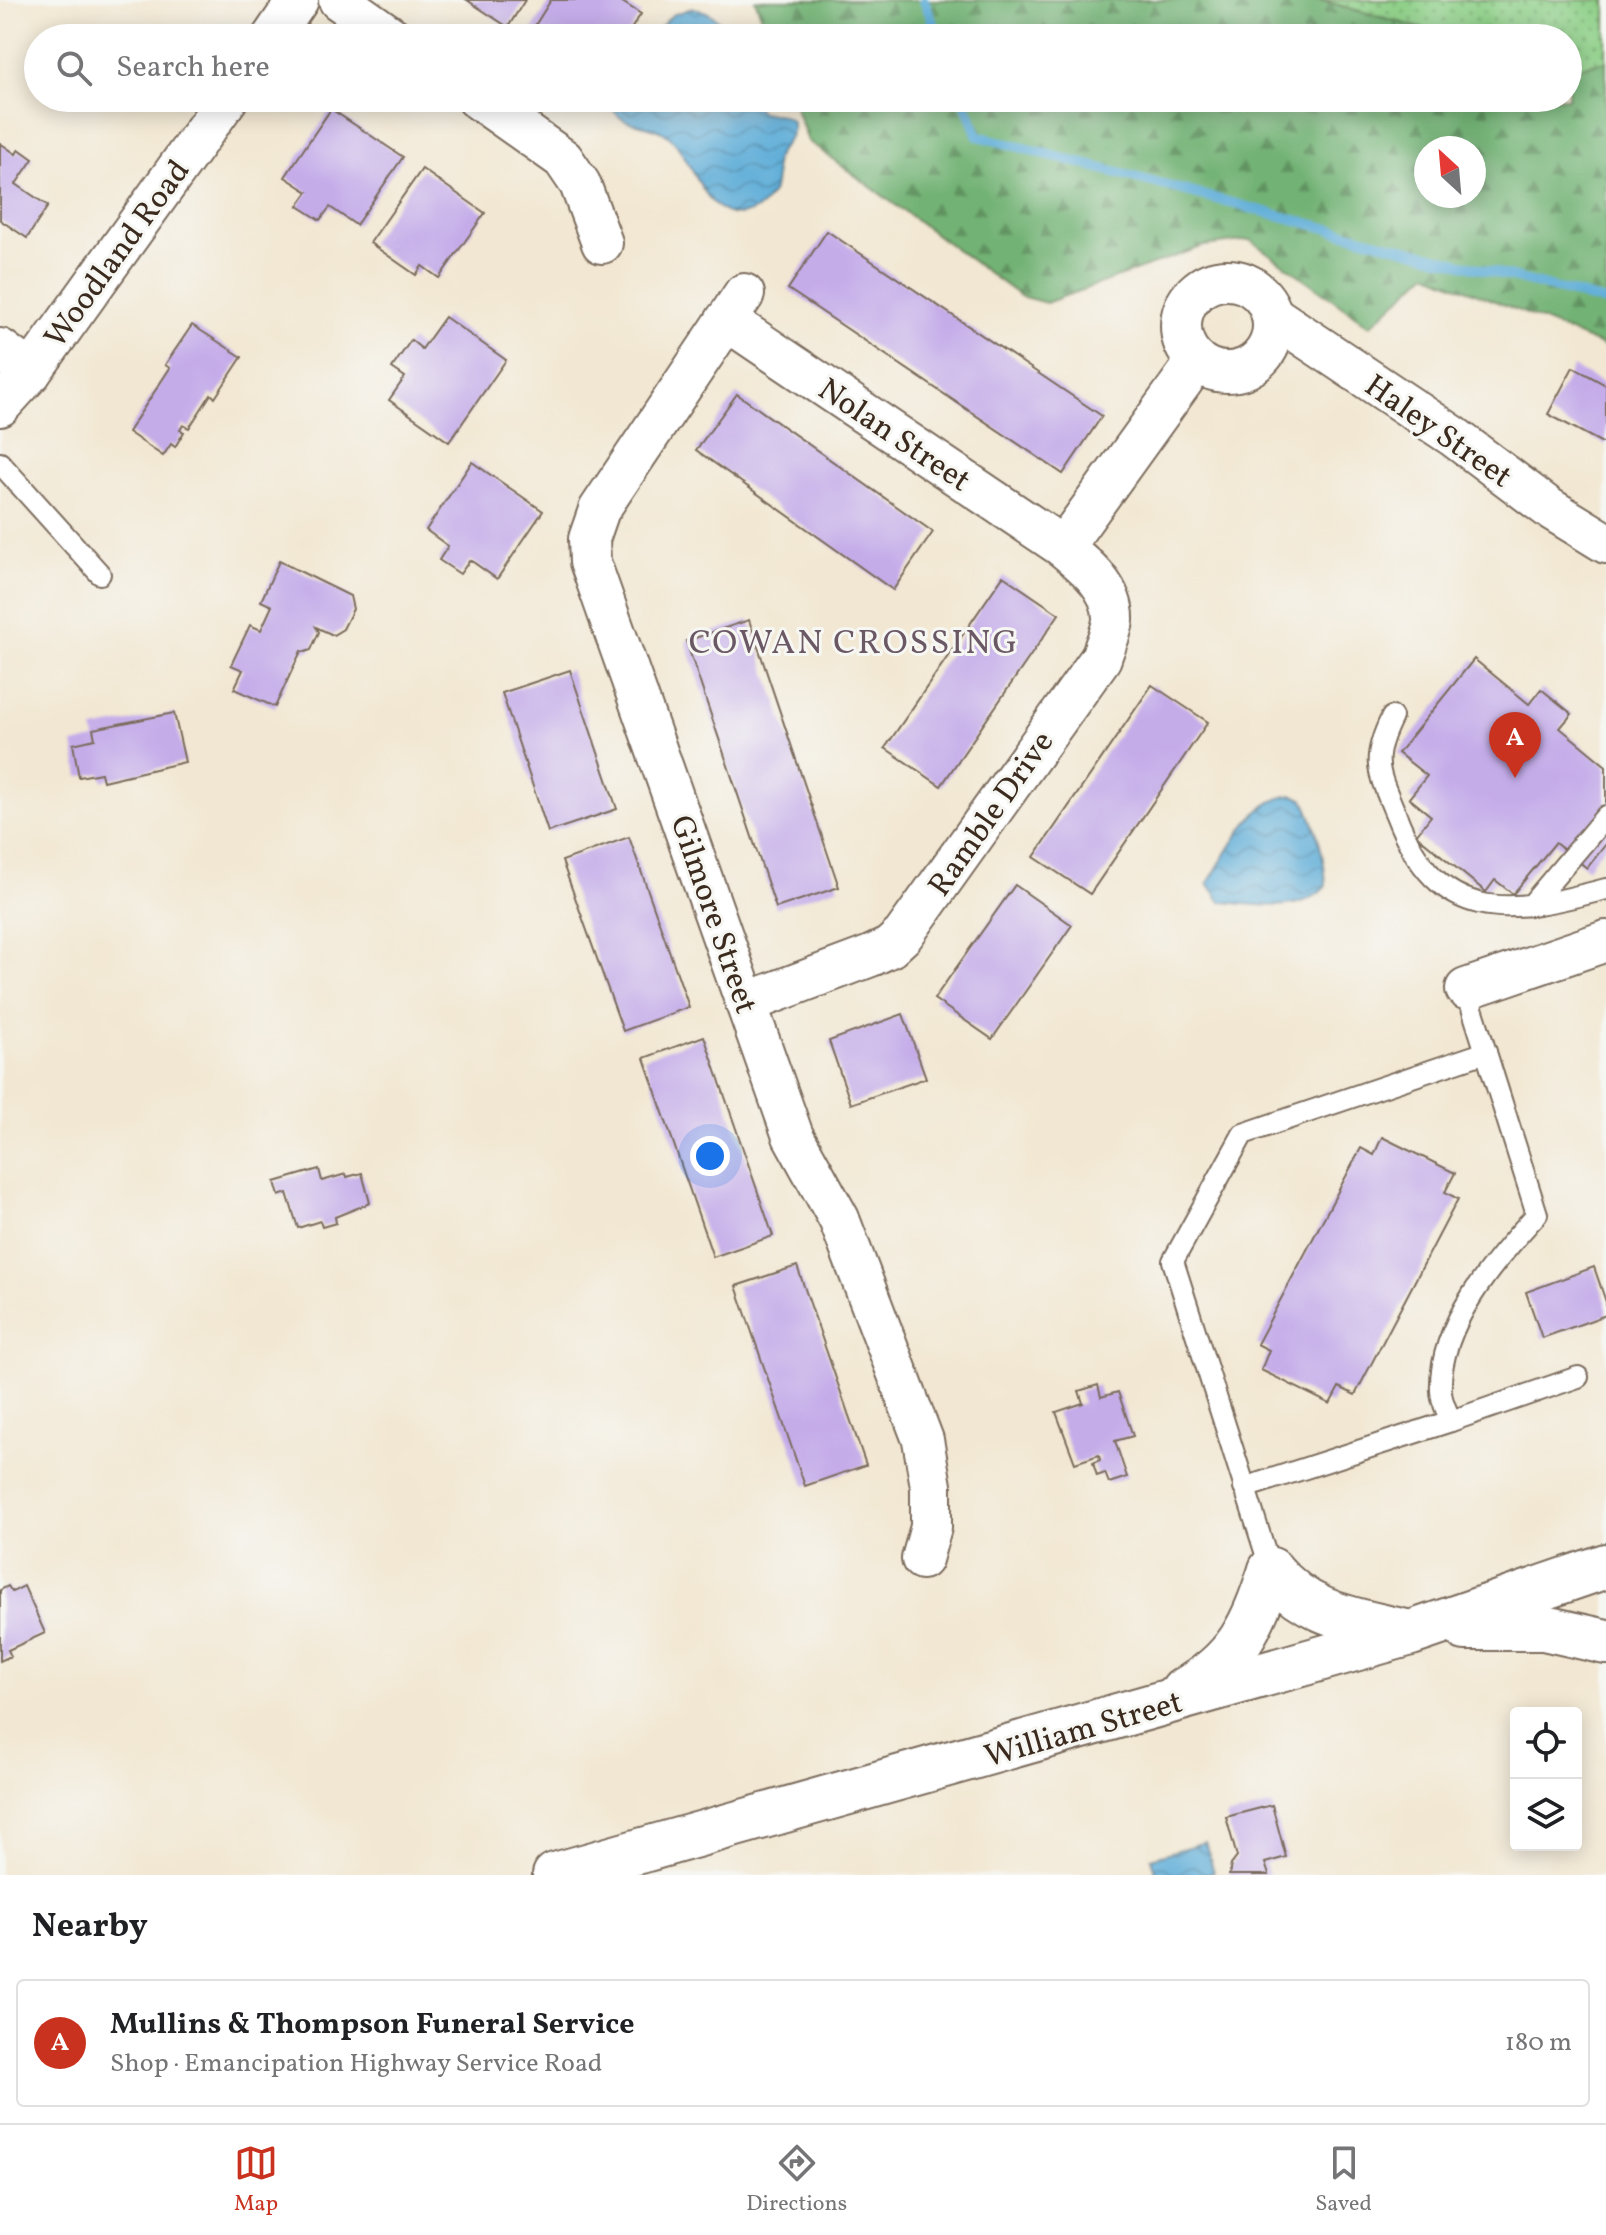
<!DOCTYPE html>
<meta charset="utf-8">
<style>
body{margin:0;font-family:Vollkorn,serif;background:#f6f6f6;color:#202124}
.controls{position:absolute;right:24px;bottom:24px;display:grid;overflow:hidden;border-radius:8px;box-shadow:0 4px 20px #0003}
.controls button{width:72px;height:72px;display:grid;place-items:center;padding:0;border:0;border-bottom:2px solid #e0e0e0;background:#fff;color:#202124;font:40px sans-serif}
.compass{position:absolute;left:1414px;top:136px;width:72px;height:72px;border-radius:50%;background:#fff;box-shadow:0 4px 20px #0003;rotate:334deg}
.you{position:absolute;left:710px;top:1156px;width:28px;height:28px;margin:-20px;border:6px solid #fff;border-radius:50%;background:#1a73e8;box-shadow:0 0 0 12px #1a73e833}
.badge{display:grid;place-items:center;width:52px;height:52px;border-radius:50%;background:#c8321e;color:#fff;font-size:26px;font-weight:700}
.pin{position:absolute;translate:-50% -66px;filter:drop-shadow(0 2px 4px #0008)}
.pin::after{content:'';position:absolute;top:42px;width:28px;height:24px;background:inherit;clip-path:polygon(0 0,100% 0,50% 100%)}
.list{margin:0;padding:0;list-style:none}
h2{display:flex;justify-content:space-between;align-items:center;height:104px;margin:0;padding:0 32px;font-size:34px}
h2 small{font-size:26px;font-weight:400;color:#757577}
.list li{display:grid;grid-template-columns:52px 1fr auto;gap:24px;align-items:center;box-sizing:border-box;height:128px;margin:0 16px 16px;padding:0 16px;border:2px solid #e0e0e0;border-radius:8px}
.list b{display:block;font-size:30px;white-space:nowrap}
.list p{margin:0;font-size:26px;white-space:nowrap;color:#757577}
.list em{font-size:26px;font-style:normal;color:#757577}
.icon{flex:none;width:44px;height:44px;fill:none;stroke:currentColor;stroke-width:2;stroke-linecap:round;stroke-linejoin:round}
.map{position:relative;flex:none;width:1606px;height:1875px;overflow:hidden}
.search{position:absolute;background:#fff;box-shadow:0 4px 20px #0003;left:24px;right:24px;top:24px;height:88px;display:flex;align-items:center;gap:20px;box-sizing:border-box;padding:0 28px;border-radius:44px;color:#757577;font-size:30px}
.sheet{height:248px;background:#fff}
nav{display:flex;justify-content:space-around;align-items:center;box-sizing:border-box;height:112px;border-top:2px solid #e0e0e0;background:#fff;font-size:22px;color:#757577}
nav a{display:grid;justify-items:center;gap:4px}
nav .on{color:#c8321e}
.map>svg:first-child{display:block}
.grass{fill:url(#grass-dots);stroke:#647c52;stroke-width:2}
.forest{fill:url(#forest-firs);stroke:#566e49;stroke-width:2;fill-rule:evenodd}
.water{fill:url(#water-waves);stroke:#4d6c7b;stroke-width:2}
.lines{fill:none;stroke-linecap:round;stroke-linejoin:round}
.stream{stroke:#5fadd8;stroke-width:10}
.building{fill:#c4ace9}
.lane-casing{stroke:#7b6c5d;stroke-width:24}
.street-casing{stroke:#7b6c5d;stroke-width:44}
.highway-casing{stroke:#7b6c5d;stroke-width:48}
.lane{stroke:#fff;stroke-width:20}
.street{stroke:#fff;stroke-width:40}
.highway{stroke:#fff;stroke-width:44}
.labels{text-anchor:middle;stroke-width:6;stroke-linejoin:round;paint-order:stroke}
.street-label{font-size:32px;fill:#3b2a1e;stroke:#f6f6f2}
.neighbourhood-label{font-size:34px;letter-spacing:2px;fill:#6b5865;stroke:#f6f6f2}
</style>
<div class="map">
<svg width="1606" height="1875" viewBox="0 0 1606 1875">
<defs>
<pattern id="grass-dots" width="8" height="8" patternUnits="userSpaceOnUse" patternTransform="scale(2)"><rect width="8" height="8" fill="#8dcf87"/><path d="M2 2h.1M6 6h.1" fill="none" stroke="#74a86e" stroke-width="1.8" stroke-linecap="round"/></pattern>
<pattern id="forest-firs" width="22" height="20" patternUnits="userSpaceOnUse" patternTransform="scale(2)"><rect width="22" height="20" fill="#72b274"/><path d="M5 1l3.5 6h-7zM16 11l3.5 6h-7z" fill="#5f915f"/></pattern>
<pattern id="water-waves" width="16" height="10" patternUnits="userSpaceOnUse" patternTransform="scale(2)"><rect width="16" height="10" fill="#5fadd8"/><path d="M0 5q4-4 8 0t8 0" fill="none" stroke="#508daf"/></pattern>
</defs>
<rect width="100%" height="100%" fill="#f6f6f2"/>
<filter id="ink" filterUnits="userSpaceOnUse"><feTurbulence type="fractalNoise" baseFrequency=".0125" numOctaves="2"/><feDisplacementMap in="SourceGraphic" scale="16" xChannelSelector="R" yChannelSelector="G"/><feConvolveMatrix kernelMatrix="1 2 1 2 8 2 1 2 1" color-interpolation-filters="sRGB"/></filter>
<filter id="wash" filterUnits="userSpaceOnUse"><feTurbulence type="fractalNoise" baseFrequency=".006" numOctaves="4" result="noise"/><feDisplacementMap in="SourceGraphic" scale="32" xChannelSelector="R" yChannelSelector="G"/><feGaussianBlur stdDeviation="1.8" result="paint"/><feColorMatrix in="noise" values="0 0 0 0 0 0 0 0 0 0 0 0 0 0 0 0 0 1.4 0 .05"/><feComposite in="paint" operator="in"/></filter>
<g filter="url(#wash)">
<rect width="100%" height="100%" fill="#f2e7d2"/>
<polygon class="grass" points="1320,0 1606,0 1606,61 1569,70 1568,38 1455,38"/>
<g class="forest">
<polygon points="755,0 1320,0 1455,38 770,38"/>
<path d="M1606,61V347L1427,273L1370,326L1250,240L1204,246L1046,303L1020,296L808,141L792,98H1568V70ZM1426,148H1474V196H1426Z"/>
</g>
<g class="water">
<path d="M692,8C712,11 721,21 731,38H650L672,15Z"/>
<path d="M610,98H748L761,112L782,115L791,120C799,141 773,146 775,168C777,183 775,191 765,202C760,209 753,212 744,214C704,223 693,154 667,135C647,119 614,131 610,98Z"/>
<path d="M1294,795L1304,800C1316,825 1325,857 1326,886C1301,915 1257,904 1221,902L1208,883C1229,851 1251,798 1294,795Z"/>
<polygon points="1205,1842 1214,1872 1202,1875 1156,1875 1151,1858"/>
</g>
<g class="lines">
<g class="stream">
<polyline points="924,0 939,38"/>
<polyline points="963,98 978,136 1606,302"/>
</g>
</g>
<g id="blocks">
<g class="building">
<polygon points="467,0 525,0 508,27"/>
<polygon points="551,0 619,0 641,14 625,38 527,38"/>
<polygon points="331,109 403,157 356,225 330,207 320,220 298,206 308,192 285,177"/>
<polygon points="0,143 16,154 19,149 33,159 16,184 48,206 27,238 0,220"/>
<polygon points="422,169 485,213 439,278 422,266 416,275 370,243"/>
<polygon points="827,231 1102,416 1063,474 788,289"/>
<polygon points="445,317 506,360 449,442 389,400 405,377 392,368 411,340 422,349"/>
<polygon points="192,325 242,357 215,398 211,394 189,428 183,425 180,430 184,432 175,447 171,444 163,456 128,432 170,368 165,365"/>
<polygon points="1573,367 1606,385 1606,445 1548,414"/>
<polygon points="737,394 933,532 893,590 696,450"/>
<polygon points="472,462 543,511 497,579 470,560 460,574 439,560 448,546 426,530"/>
<polygon points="279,561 350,596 353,609 343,629 333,635 316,627 319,632 311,650 305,652 301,651 275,707 234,689 243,670 231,665 250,625 261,630 272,606 261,601"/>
<polygon points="1003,576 1059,614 941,786 885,748"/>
<polygon points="749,620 839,887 776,908 686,641"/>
<polygon points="1474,659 1529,704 1541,689 1572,714 1560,728 1606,766 1606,844 1587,868 1555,843 1513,894 1495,880 1486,892 1416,835 1431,816 1409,798 1427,776 1398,753"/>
<polygon points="570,670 617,809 548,832 502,693"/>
<polygon points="1152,685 1208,722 1090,894 1034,857"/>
<polygon points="174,713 185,762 103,781 101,773 79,777 73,744 95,739 93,729"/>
<polygon points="629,837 689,1007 623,1031 562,861"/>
<polygon points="1015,885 1072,925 992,1039 934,999"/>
<polygon points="903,1014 926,1078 851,1104 829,1041"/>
<polygon points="704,1036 773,1236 713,1257 644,1058"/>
<polygon points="1382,1137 1455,1173 1445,1192 1458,1199 1355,1395 1339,1387 1330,1404 1261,1370 1269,1350 1257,1344 1361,1148 1374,1155"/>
<polygon points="319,1169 322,1181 346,1174 347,1177 362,1173 370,1203 335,1217 336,1223 322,1227 320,1221 298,1228 287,1193 279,1196 275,1182"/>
<polygon points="797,1266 866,1465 805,1486 736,1286"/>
<polygon points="1594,1267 1606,1302 1606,1315 1542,1338 1526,1292"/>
<polygon points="1098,1385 1101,1397 1118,1392 1133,1436 1115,1441 1127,1477 1109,1483 1105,1473 1097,1476 1093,1463 1100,1460 1099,1455 1075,1463 1056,1412 1083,1403 1079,1391"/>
<polygon points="8,1586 12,1592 24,1586 45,1633 8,1650 11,1656 0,1661 0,1590"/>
<polygon points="1272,1805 1286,1857 1265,1863 1269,1875 1229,1875 1231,1865 1237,1857 1226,1817"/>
</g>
</g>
</g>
<g filter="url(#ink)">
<use href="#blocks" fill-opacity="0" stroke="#7b6c5d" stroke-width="2"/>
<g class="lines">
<defs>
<g id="lane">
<polyline points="0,463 100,574"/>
<path d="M1392,717C1370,761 1378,771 1396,815C1439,926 1507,915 1606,889"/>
<polyline points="1531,905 1606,816"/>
<polyline points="1451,1421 1578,1377"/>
<path d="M1244,1488L1451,1421C1447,1411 1441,1401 1441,1391C1438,1325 1495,1260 1537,1214L1466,989"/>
<polyline points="1271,1570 1173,1261 1243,1134 1486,1052"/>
</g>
<g id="street">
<polyline points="339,0 393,38"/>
<polyline points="272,38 298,0"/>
<polyline points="477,98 563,159 580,184 602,243"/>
<circle cx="1227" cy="326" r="46"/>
<polyline points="744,294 599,510 589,539 590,562 793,1136 839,1219 923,1440 931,1486 931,1527 922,1559"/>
<polyline points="1272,315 1453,436 1549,508 1606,543"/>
<path d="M726,320L1063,547C1085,565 1114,588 1113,620C1112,632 1104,647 1101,658L903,935L890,947L871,956L746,1003"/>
<polyline points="0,349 31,372"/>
<polyline points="0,406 31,372 228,98"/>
<polyline points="1063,547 1197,361"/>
<polyline points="1466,989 1606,941"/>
</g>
<g id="highway">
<path d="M1271,1570C1310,1617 1353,1619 1409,1633"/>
<polyline points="1465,1628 1544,1628 1606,1642"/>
<path d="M1183,1691C1238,1660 1252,1627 1271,1570"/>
<polyline points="555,1875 1411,1633 1606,1566"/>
</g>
</defs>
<use href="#lane" class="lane-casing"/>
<use href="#street" class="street-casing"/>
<use href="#highway" class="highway-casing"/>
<use href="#lane" class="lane"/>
<use href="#street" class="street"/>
<use href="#highway" class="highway"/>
</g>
</g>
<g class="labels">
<g class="street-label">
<text transform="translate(116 253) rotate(-54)" y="11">Woodland Road</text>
<text transform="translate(1439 430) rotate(35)" y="11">Haley Street</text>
<text transform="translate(895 434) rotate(34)" y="11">Nolan Street</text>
<text transform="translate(990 813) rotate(-55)" y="11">Ramble Drive</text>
<text transform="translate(715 914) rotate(71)" y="11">Gilmore Street</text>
<text transform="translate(1083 1728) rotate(-16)" y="11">William Street</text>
</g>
<g class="neighbourhood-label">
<text x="854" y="653">COWAN CROSSING</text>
</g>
</g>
</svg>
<div class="controls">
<button><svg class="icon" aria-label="locate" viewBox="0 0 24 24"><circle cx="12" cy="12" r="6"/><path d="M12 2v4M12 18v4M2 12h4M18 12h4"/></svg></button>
<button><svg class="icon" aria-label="layers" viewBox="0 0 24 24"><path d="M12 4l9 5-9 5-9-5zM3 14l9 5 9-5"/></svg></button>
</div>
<svg class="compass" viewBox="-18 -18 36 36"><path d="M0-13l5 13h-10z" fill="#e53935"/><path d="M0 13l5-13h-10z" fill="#757577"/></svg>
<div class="you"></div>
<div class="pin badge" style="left:1515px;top:778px">A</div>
<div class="search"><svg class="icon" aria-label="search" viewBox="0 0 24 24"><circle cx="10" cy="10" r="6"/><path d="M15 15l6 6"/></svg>Search here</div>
</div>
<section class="sheet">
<h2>Nearby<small></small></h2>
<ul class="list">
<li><span class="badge">A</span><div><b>Mullins &amp; Thompson Funeral Service</b><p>Shop · Emancipation Highway Service Road</p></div><em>180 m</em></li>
</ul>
</section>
<nav>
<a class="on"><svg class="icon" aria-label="map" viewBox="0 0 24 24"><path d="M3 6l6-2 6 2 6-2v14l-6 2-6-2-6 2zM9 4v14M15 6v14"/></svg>Map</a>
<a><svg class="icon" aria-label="directions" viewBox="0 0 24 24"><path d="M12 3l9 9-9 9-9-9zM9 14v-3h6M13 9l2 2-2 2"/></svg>Directions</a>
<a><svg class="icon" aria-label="saved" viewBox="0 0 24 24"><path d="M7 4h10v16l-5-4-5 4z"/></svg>Saved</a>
</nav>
